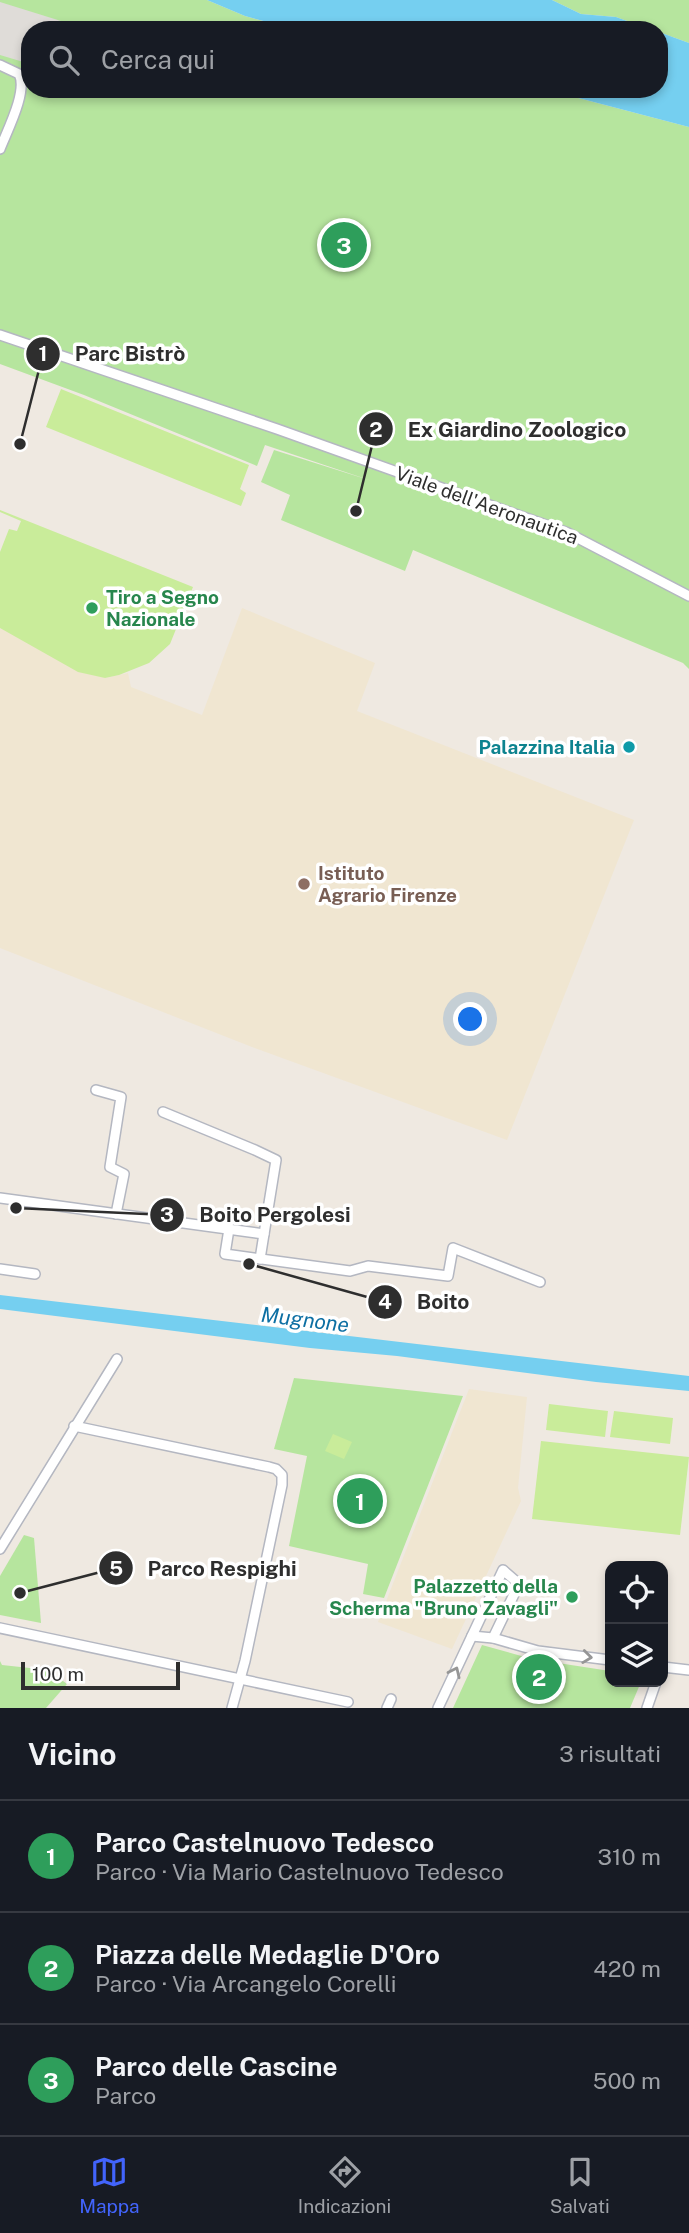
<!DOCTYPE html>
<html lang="it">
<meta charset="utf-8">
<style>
body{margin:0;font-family:"Public Sans",sans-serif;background:#20242c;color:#f1f3f6}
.controls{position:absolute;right:21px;bottom:21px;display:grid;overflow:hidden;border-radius:14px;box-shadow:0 4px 10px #0003}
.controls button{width:63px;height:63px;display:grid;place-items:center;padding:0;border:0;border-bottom:2px solid #363941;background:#171b24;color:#f1f3f6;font:35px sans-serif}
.scale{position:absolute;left:21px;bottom:18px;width:159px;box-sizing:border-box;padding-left:7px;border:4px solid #2e2e2e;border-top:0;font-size:19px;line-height:24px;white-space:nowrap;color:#2e2e2e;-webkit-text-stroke:5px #fff;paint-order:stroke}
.you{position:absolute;left:471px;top:1020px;width:24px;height:24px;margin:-18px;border:5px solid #fff;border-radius:50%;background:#1a73e8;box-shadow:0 0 0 10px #1a73e833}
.badge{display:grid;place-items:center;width:46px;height:46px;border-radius:50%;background:#4264fb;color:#fff;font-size:23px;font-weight:700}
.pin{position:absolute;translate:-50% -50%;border:4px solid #fff;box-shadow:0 2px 7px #0006}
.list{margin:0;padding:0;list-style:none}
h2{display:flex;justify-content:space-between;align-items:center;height:91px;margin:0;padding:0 28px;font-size:30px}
h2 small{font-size:23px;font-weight:400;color:#9ea1a6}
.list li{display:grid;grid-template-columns:46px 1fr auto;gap:21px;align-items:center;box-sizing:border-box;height:112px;padding:0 28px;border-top:2px solid #363941}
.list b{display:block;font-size:26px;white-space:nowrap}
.list p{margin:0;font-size:23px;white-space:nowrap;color:#9ea1a6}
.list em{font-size:23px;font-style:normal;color:#9ea1a6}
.icon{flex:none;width:38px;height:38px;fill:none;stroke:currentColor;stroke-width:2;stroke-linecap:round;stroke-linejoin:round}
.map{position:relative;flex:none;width:689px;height:1708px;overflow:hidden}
.search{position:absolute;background:#171b24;box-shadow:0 4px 10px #0003;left:21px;right:21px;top:21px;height:77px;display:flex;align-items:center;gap:18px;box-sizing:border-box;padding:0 24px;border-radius:28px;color:#9ea1a6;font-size:26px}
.sheet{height:427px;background:#171b24}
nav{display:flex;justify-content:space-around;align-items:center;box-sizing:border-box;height:98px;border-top:2px solid #363941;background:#171b24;font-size:19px;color:#9ea1a6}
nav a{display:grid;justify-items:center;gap:4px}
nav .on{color:#4264fb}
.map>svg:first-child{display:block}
.education{fill:#f0e6d1}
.green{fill:#b6e59e}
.pitch{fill:#c9ec9a}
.plaza{fill:#dfdcd8}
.water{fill:#75cff0}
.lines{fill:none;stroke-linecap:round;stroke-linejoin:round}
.minor-casing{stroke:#b4b7c1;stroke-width:12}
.minor{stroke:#fff;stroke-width:9}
.oneway{stroke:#969696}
.leisure-dot{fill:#2e9e5b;stroke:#fff;stroke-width:2.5}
.culture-dot{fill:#0f9aa8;stroke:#fff;stroke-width:2.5}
.education-dot{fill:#8d6e63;stroke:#fff;stroke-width:2.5}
.labels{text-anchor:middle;stroke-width:7;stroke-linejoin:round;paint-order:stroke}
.street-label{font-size:19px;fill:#2e2e2e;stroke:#fff}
.leisure-label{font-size:19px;font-weight:bold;fill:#27864d;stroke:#fff;text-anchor:start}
.culture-label{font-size:19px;font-weight:bold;fill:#0d838f;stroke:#fff;text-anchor:end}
.education-label{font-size:19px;font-weight:bold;fill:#785e54;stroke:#fff;text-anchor:start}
.water-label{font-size:21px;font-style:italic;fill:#0d6fa3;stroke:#fff}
.leader{fill:none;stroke:#2e2e2e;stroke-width:2.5}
.callout-dot{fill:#2e2e2e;stroke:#fff;stroke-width:2.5}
.mark-label{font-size:21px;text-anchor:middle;font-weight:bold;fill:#fff}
.callout-label{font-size:21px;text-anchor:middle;font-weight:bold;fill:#2e2e2e;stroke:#fff;stroke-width:7;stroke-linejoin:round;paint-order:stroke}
</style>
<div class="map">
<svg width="689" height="1708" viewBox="0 0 689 1708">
<rect width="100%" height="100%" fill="#efe9e1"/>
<g class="education">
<polygon points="242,608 375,663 357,711 634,820 507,1140 252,1047 0,948 0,628 105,678 128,673 131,687 202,715"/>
<polygon points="469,1389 527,1397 518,1488 521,1501 452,1649 378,1622"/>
</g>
<g class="green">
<polygon points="0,0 207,0 245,16 297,30 30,30 30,89 544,89 689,127 689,669 683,663 413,550 405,571 281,520 290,495 261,482 274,450 372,481 265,445 257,466 84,395 0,364"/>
<polygon points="552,0 689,0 689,43 659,32 659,30 652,30 616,17 581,14"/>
<polygon points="294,1378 463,1396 384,1598 363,1594 368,1564 289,1546 307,1456 274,1449"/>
<polygon points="24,1535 34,1538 41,1623 0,1615 0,1576"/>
<polygon points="482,1645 532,1659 610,1671 610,1682 641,1682 630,1708 453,1708"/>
<polygon points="0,1661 2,1665 48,1670 67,1684 46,1708 0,1708"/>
</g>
<g class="pitch">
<polygon points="61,389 249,465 240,489 246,493 241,506 46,427"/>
<polygon points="0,510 193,587 170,644 149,663 119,675 105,678 78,672 0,628 0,552 9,529 17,531 21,521 0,512"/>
<polygon points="549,1404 608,1411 605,1437 546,1430"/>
<polygon points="614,1411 673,1418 670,1444 610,1437"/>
<polygon points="333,1434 352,1442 344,1459 325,1451"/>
<polygon points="541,1441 689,1457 680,1535 532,1519"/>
</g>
<polygon class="plaza" points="0,2 61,21 58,30 30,30 30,64 0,55"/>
<g class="water">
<polygon points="207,0 552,0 581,14 616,17 652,30 297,30 245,16"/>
<polygon points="659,32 689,43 689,127 544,89 659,89"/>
<polygon points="0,1295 689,1376 689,1391 596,1382 397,1356 310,1348 0,1309"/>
</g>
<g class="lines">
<defs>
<g id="minor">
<path d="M0,65L19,74C28,91 7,131 0,149"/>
<polyline points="0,335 277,429 568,533 689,596"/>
<polyline points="96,1090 121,1097 110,1167 124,1174 116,1214"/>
<polyline points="163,1112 255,1150 276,1160 264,1234"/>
<polyline points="0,1198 264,1234 260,1259"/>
<polyline points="229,1229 225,1254 350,1271 368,1266 448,1276 453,1248 540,1282"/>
<polyline points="0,1269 35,1274"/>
<polyline points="74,1426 269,1467 276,1469 282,1475 282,1485 245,1661 232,1708"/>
<polyline points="0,1549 117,1359"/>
<polyline points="0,1628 348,1702"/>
<polyline points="472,1636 493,1638 538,1651 610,1660"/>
<polyline points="663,1667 689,1670"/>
<polyline points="387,1708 391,1699"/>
<polyline points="438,1708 503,1570 519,1584 493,1638"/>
<polyline points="647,1708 656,1682"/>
</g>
</defs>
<use href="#minor" class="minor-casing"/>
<use href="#minor" class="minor"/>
</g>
<defs><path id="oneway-chevron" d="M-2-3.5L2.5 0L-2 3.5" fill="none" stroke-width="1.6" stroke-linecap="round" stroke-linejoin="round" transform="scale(1.75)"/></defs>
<g class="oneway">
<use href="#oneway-chevron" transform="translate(587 1657) rotate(7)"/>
<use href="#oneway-chevron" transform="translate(455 1672) rotate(-65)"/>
</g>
<g class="leisure-dot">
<circle cx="92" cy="608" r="7"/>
<circle cx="572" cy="1597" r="7"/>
</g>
<circle class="culture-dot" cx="629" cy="747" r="7"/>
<circle class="education-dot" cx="304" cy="884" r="7"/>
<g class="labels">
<g class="street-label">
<text transform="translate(487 505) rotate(20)" y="7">Viale dell'Aeronautica</text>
</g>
<g class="leisure-label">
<text x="106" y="604">Tiro a Segno<tspan x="106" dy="22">Nazionale</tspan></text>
<text x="558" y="1593" text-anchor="end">Palazzetto della<tspan x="558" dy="22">Scherma "Bruno Zavagli"</tspan></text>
</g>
<g class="culture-label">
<text x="615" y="754">Palazzina Italia</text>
</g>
<g class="education-label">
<text x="318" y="880">Istituto<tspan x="318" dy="22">Agrario Firenze</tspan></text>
</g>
<g class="water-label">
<text transform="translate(305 1320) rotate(7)" y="7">Mugnone</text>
</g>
</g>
<path class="leader" d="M20 444L43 354M356 511L376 429M16 1208L167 1215M249 1264L385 1302M20 1593L116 1568"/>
<g class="callout-dot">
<circle cx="20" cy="444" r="7"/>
<circle cx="356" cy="511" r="7"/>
<circle cx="16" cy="1208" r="7"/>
<circle cx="249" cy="1264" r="7"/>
<circle cx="20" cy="1593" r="7"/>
<circle cx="43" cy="354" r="18"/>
<circle cx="376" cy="429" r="18"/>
<circle cx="167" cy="1215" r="18"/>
<circle cx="385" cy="1302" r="18"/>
<circle cx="116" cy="1568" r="18"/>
</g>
<g class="mark-label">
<text x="43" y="361">1</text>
<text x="376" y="437">2</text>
<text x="167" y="1222">3</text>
<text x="385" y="1309">4</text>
<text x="116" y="1576">5</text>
</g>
<g class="callout-label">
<text x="130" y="361">Parc Bistrò</text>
<text x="517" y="437">Ex Giardino Zoologico</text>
<text x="275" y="1222">Boito Pergolesi</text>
<text x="443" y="1309">Boito</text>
<text x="222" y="1576">Parco Respighi</text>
</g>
</svg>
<div class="controls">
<button><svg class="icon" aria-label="locate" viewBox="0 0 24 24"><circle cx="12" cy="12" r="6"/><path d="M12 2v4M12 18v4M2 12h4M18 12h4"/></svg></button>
<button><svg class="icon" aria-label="layers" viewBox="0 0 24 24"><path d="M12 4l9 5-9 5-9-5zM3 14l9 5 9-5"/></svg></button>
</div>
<div class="scale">100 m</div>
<div class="you"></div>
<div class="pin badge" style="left:360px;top:1501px;background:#2e9e5b">1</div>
<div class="pin badge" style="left:539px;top:1677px;background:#2e9e5b">2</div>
<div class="pin badge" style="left:344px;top:245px;background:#2e9e5b">3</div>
<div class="search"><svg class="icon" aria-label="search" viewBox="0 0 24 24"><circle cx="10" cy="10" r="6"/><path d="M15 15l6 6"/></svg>Cerca qui</div>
</div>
<section class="sheet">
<h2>Vicino<small>3 risultati</small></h2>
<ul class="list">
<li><span class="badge" style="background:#2e9e5b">1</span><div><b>Parco Castelnuovo Tedesco</b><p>Parco · Via Mario Castelnuovo Tedesco</p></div><em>310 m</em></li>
<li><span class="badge" style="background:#2e9e5b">2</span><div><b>Piazza delle Medaglie D'Oro</b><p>Parco · Via Arcangelo Corelli</p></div><em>420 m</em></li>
<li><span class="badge" style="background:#2e9e5b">3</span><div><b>Parco delle Cascine</b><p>Parco</p></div><em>500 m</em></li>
</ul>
</section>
<nav>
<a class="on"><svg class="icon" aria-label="map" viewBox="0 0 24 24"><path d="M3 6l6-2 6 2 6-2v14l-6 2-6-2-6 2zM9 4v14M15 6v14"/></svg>Mappa</a>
<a><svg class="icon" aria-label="directions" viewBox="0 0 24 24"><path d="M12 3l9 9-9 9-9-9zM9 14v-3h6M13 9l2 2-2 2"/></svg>Indicazioni</a>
<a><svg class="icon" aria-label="saved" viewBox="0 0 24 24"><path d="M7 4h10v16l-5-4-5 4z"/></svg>Salvati</a>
</nav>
